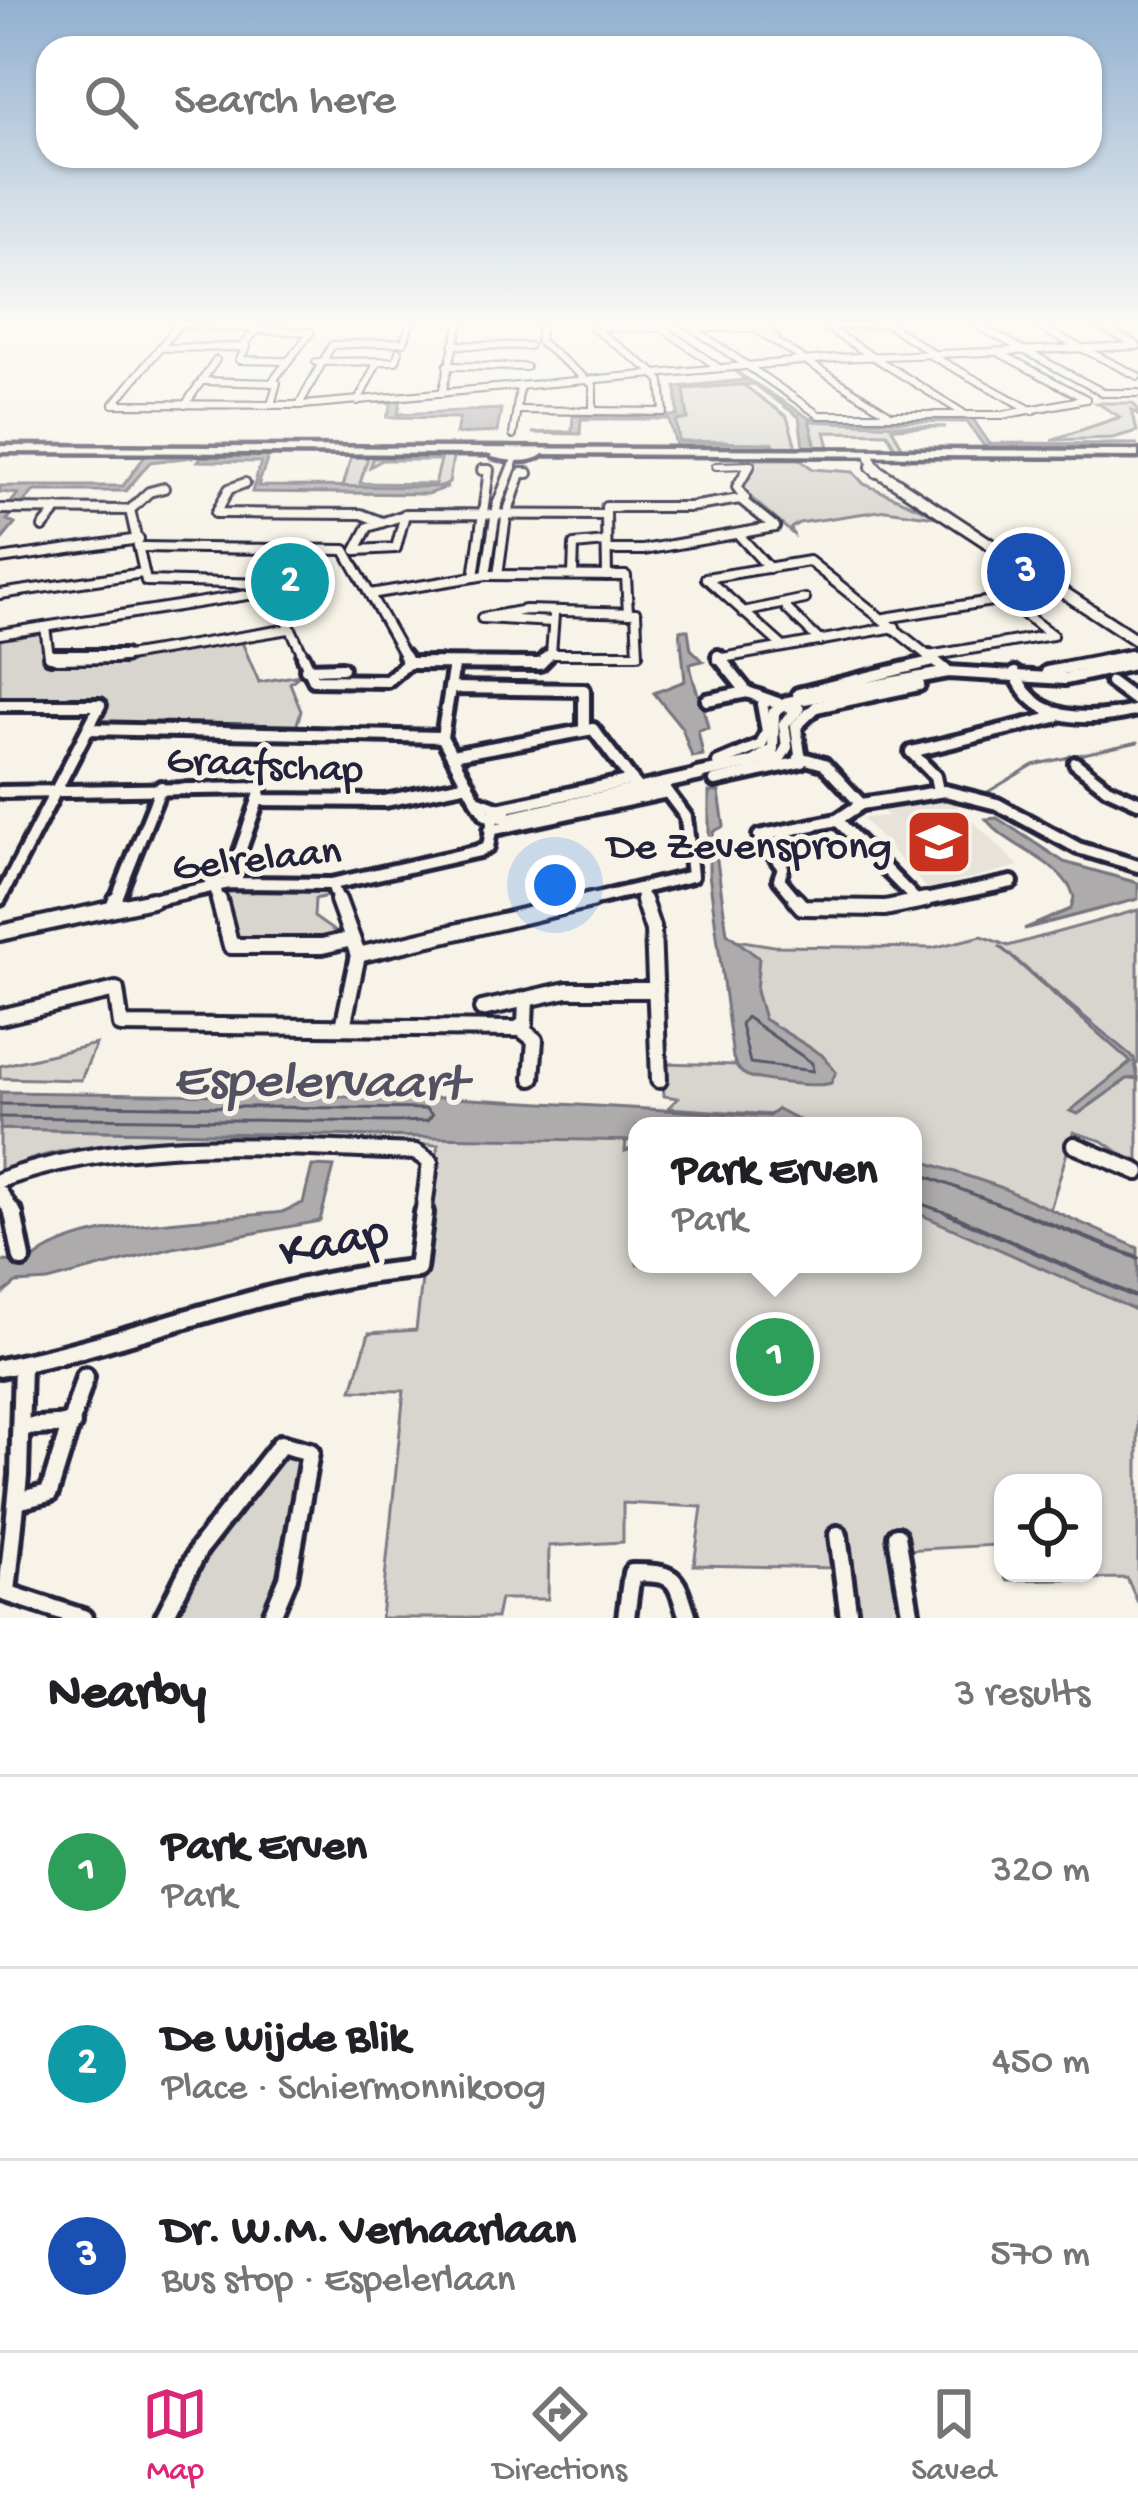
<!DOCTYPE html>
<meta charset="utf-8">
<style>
body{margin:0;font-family:"Gochi Hand",sans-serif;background:#f2f2f2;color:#202124}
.controls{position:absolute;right:36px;bottom:36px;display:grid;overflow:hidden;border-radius:24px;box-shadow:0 3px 9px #0004}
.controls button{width:108px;height:108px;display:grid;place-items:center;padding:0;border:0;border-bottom:3px solid #e0e0e0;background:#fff;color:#202124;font:60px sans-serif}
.you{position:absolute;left:555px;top:885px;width:42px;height:42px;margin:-30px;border:9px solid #fff;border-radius:50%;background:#1a73e8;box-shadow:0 0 0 18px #1a73e833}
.badge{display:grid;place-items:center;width:78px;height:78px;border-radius:50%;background:#db2777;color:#fff;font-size:39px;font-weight:700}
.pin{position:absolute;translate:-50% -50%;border:6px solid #fff;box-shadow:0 3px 12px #0006}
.popup{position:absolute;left:628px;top:1117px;width:294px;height:156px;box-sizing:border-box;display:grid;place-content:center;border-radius:24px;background:#fff;filter:drop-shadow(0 3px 9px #0005);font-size:39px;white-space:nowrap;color:#757577}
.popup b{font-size:45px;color:#202124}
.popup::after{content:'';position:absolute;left:50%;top:100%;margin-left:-24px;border:24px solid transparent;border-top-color:#fff}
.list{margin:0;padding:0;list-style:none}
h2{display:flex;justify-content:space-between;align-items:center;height:156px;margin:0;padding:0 48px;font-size:51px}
h2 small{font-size:39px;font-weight:400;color:#757577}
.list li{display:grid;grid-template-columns:78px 1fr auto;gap:36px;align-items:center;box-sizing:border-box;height:192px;padding:0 48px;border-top:3px solid #e0e0e0}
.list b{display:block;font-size:45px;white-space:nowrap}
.list p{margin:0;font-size:39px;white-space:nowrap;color:#757577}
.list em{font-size:39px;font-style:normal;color:#757577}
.icon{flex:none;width:66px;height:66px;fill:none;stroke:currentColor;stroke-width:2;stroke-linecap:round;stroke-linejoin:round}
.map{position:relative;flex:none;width:1138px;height:1618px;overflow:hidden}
.search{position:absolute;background:#fff;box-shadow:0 3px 9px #0004;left:36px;right:36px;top:36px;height:132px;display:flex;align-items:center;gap:30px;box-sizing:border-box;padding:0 42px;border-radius:36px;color:#757577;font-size:45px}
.sheet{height:732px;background:#fff}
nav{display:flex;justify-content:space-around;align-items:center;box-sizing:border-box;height:168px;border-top:3px solid #e0e0e0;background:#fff;font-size:33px;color:#757577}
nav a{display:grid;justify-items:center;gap:6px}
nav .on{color:#db2777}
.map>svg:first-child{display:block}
.built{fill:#e7e3db}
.green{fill:#d8d5cf;stroke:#7d7c85;stroke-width:3}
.water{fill:#aeabad;stroke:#76747f;stroke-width:3}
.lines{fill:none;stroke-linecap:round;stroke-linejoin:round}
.shore-far1{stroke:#5a5969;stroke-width:3}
.shore{stroke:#5a5969;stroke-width:4.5}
.stream{stroke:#76747f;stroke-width:3}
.minor-far4-casing{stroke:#22223b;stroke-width:10}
.minor-far3-casing{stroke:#22223b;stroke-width:14}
.minor-far2-casing{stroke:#22223b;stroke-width:20}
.minor-far1-casing{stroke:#22223b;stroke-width:22}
.minor-casing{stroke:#22223b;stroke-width:26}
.secondary-far1-casing{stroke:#22223b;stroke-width:12}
.secondary-casing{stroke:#22223b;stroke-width:16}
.primary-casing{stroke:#22223b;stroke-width:9}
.minor-far4{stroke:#f7f3e8;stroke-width:6}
.minor-far3{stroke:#f7f3e8;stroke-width:8}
.minor-far2{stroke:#f7f3e8;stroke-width:10}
.minor-far1{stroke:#f7f3e8;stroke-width:14}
.minor{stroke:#f7f3e8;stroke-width:16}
.secondary-far1{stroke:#f7f3e8;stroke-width:8}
.secondary{stroke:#f7f3e8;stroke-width:10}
.primary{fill:#f7f3e8;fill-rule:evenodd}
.labels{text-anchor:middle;stroke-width:10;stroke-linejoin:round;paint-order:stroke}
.street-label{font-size:42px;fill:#22223b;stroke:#f7f3e8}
.poi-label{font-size:42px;fill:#22223b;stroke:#f7f3e8;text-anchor:end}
.near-street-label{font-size:51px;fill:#22223b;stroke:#f7f3e8}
.near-water-label{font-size:54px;font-style:italic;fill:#535263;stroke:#f7f3e8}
</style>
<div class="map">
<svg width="1138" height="1618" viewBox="0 0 1138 1618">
<rect width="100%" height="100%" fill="#f7f3e8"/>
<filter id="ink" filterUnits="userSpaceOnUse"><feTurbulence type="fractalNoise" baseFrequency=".00833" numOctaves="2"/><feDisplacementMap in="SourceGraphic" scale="24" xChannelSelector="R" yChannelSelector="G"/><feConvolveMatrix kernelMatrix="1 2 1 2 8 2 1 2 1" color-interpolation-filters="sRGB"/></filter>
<g filter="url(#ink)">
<polygon class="built" points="933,796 949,798 1019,866 927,889 862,818 887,816 882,809"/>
<g class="green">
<polygon points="741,383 787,417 798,453 668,450 723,449 726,441 679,442 676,421 688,418 683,389"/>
<polygon points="1097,403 1133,403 1138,409 1138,414 1132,410 1137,431 1113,438 1051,440 1120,417"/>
<polygon points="807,421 946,427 892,428 903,449 932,453 898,453 887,433 825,432 831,454 807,452 815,449"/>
<polygon points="351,457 368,458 360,483 435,484 441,460 382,460 370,467 373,458 453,457 449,483 442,487 343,487"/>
<polygon points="756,459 799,459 813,469 853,472 864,484 943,518 886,510 799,523 791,528 793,534 741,489"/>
<polygon points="40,630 45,656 52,660 241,640 259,682 300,675 290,683 301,711 296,727 96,725 105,704 0,702 0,637"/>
<polygon points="223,888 325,888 331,895 315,899 314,917 344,938 319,944 310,939 234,940"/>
<polygon points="1138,910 1138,1063 1078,1114 1127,1079 1138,1078 1138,1166 1103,1141 1073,1132 1050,1210 913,1158 913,1126 810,1126 773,1115 668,1108 678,1098 664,1096 662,1063 736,1065 736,944 730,939 774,946 932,948 982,936 1008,946"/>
<polygon points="96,1044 81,1080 0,1078 0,1066"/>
<path d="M0,1129L626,1140L625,1151L637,1147V1264H913V1210L965,1227L1138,1311V1603L1127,1578L1006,1580L1003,1573H1093V1483H1003V1571L996,1545L903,1550L891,1539L888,1543L904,1618H853L849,1585L853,1577L846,1557L837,1568L694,1565L702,1507L623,1503V1542L549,1546L548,1599H500L496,1618H381L404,1391L352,1390L369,1333L416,1330L438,1145C346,1144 63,1122 0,1175Z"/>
<polygon points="279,1456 298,1459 273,1594 263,1618 174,1618 196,1573"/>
</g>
<g class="water">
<polygon points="735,371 809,418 973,419 989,443 1138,444 984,446 967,422 809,420 816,447 804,453 799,417 754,384 684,389 688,419 676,421 679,442 773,443 776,449 677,449 669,419 581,419 580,434 532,433 572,431 573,416 678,416 676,387 745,380"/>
<polygon points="401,400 398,414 501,409 497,432 456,434 459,418 387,417 392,403 371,402"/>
<polygon points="145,456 194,457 150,462 126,491 34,491 7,520 15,524 0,542 0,516 18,494 0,492 0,486 123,486"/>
<polygon points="201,457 268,457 258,486 448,487 428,494 252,492 261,462 198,461"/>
<path d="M680,630H688L691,649L703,661L690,664C693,688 704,704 708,728L698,730L703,755L692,757L682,728L654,693L685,681Z"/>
<path d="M709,792H719L724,826L713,832L727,933L759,958L756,991L764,1019L822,1055L836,1072L831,1083C818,1088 754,1081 744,1074C738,1070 736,1065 733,1058L709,874Z"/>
<path d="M997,818L1064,862L1138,883V899L1024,929L1071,909L1074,897C1064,861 1009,849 986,819Z"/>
<polygon points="999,946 1134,1058 1138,1078 1127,1079 1078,1114 1070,1111 1131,1062"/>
<polygon points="0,1092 454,1098 769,1116 778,1109 810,1126 637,1126 637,1141 0,1129"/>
<polygon points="913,1158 1000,1187 1138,1248 1138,1311 913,1211"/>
<path d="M312,1166L334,1167L320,1221L173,1248L48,1281L16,1283L0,1296V1261L31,1262C76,1218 217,1221 282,1212L303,1203Z"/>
</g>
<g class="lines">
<g class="shore-far1">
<polygon points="746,1017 812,1063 813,1071 750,1063 741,1024"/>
<polyline points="0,1104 426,1109 432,1115 427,1121 394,1122 0,1117"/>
<polyline points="913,1171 1030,1216"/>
<polyline points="913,1201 956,1216"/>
</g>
<g class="shore">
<polyline points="947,1213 1138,1298"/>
<polyline points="1022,1213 1138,1258"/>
</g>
<polyline class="stream" points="986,793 1033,765 1138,742"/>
<defs>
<g id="minor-far4">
<polyline points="654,322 719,368"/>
<polyline points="971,322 1104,393 1138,393"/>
<polyline points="1029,322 1138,376"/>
<polyline points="1089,322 1135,344"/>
<polyline points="179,323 258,329 241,347"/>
<polyline points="685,323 819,415 1003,415 1086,399"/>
<polyline points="824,326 963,413"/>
<polyline points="824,326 886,323 931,352"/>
<polyline points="592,327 656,374"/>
<polyline points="592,327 661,328"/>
<polyline points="693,328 766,328 776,338"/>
<polyline points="754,328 888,413"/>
<polyline points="257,330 311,332 271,383"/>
<polyline points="453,345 529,346"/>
<polyline points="159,348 247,347 239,360 284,361"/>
<polyline points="996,351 1086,399"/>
<polyline points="930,355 1033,411"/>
<polyline points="316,362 396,361 399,351"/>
<polyline points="447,366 526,367"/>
<polyline points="202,381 277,383 271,405"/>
<polyline points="442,393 460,322"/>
<polyline points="358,401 378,361"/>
<polyline points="114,404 303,405 836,358 1138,346"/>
<polyline points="114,404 181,322"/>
<polyline points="185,405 216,360"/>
<polyline points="299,405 332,345 404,342 410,324"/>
<polyline points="517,410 593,411 593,385 539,341 541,327"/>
<polyline points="593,411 664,412 661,381 654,374"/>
<polyline points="513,435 520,386"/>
<polyline points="716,466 751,465 748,470"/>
<polyline points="482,470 489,470"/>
<polyline points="511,470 515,459"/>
</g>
<g id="minor-far3">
<polyline points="245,483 229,489 216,513 361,514 382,522"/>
<polyline points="745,498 737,487 749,467"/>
<polyline points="0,509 130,510 146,581 270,584 305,659"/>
<polyline points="130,510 149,492 164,488"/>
<polyline points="606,515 607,576"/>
<polyline points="43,527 58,509"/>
<polyline points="738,534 769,568"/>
<polyline points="141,547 345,550 406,659"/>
<polyline points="356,550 368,527 408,514 606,515 606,507 690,507 740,499 775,527"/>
<polyline points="357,550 396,548 405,514"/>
<polyline points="607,550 643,550 775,527"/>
<polyline points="0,559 139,539"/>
<polyline points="486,575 626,576 628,613"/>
<polyline points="498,575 506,517 521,473 528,473"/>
<polyline points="573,575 574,545 606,542"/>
<polyline points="474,577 489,470 482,470"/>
<polyline points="706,578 809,561 932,659"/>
<polyline points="706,578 781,645"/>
<polyline points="0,594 143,573"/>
<polyline points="370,594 486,575 497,505 512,467"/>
<polyline points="787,609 820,641"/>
<polyline points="743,612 805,599"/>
<polyline points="885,618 1004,599 1052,635"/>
<polyline points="45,627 49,656 57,659 115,658 289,629"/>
<polyline points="0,634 273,591"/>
<polyline points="551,654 638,654 636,613 526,610 482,618 553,622"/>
<polyline points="551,654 554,615"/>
<polyline points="929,656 1052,635"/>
<polyline points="545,659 551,654"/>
<polyline points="717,659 895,627"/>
<polyline points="1114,659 1138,655"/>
</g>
<g id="minor-far2">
<polyline points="50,656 124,656"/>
<polyline points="303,656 314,680 387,681 408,663"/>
<polyline points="404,656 408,663"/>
<polyline points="718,656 747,692 797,710"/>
<polyline points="929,656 948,672"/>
<polyline points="408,663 540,664 548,656"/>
<polyline points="454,664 442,737 476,800 505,811"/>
<polyline points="306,669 342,668"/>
<polyline points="1047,672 1130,656"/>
<path d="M1015,673C1035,726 1094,721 1138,710"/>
<polyline points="1111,682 1138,702"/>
<polyline points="450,688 584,690 584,729"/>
<polyline points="798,694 934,661"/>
<polyline points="707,700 747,692"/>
<polyline points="0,705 100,705 0,899"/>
<polyline points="88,729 442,737"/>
<polyline points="452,755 593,729 636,786"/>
<polyline points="799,757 824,764 861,804"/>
<polyline points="718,763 761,745 767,731 762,704 768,700"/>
<polyline points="1075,763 1107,788 1138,802"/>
<polyline points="748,765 773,749 774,712 788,702 948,672 1065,679 1138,663"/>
<polyline points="697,774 781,757 787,747 784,724 799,709"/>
<polyline points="715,781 801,762 796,726 816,707 919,685"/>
<polyline points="938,791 935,776 911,752 1056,717"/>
<polyline points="0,792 261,788 258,800 385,801 468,784"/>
<polyline points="476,800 486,815 509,818 700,775"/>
<polyline points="837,820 916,900"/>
<polyline points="490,830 667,792"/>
<polyline points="229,883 258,800"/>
<polyline points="332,884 339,903"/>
<polyline points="215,886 219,903"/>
<polyline points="640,889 644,903"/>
<polyline points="115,903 161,787"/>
<polyline points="138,903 229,883 332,884 479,851 488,847 493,819 502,808 632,780"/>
<polyline points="579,903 692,876 686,817 661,784"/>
<polyline points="799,903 779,879 783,868 759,836 837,820 861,804 945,791 997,804 1078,848 1138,866"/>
<polyline points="910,903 1012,882"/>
</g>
<g id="minor-far1">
<polyline points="219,900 231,946 322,946 352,939"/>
<polyline points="338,900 358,955"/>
<polyline points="643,900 653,930 659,1080"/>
<polyline points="796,900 802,907 885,908 925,900"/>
<polyline points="113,908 116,900"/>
<polyline points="0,933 152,900"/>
<polyline points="358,955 591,900"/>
<polyline points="482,1009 567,990 656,990"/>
<polyline points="0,1017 116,990 121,1025 517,1029 525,1024 526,1000"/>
<polyline points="343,1027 358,955"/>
<polyline points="520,1028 535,1040 532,1078"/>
<polyline points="1074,1145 1138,1172"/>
<path d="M0,1180C134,1132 276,1148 416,1152L430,1162L423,1216"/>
<polyline points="0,1193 15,1216"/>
</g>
<g id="minor">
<polyline points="13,1213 22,1258"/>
<path d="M0,1368C141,1341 273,1280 417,1269L424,1213"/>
<polyline points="21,1427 72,1424"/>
<polyline points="17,1501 49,1493 85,1377"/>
<polyline points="838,1535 849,1618"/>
<polyline points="897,1536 911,1618"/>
<polyline points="3,1592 83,1618"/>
<polyline points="7,1592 19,1476 22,1365"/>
<polyline points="164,1618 199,1549 281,1444 310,1452 288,1578 271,1618"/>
<path d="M626,1618L632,1573C677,1573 675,1577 688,1618"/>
</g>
<polyline id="secondary-far1" points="875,470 869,454 876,470"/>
<g id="secondary">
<polyline points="872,467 1138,641"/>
<polyline points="875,467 877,472"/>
</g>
<path id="primary" d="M0,446L1138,451V457L543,454C531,464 508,461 492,457L491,454L0,452Z"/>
</defs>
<use href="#minor-far4" class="minor-far4-casing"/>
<use href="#minor-far3" class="minor-far3-casing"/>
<use href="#minor-far2" class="minor-far2-casing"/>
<use href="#minor-far1" class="minor-far1-casing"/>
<use href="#minor" class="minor-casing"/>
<use href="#secondary-far1" class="secondary-far1-casing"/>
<use href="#secondary" class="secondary-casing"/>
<use href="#primary" class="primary-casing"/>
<use href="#minor-far4" class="minor-far4"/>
<use href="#minor-far3" class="minor-far3"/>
<use href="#minor-far2" class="minor-far2"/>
<use href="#minor-far1" class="minor-far1"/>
<use href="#minor" class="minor"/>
<use href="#secondary-far1" class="secondary-far1"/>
<use href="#secondary" class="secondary"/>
<use href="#primary" class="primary"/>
</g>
</g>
<linearGradient id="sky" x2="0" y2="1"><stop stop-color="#91b0d0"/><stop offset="0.59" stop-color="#fbfaf5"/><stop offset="1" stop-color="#fbfaf5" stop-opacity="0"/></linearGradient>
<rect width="1138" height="549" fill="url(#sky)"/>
<defs>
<symbol id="school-square" viewBox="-11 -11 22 22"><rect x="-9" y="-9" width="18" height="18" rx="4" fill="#c8321e" stroke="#f7f3e8"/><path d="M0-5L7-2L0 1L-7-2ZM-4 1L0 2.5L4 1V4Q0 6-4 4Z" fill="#fff"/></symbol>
</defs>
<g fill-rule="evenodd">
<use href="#school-square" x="901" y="804" width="76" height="76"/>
</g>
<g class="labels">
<g class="street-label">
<text transform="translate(265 761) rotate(3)" y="15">Graafschap</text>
<text transform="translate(256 855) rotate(-6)" y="15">Gelrelaan</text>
</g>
<g class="poi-label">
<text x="892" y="857">De Zevensprong</text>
</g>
<g class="near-street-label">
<text transform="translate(333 1237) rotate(-12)" y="18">Kaap</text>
</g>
<g class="near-water-label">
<text transform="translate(319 1076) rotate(1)" y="19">Espelervaart</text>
</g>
</g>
</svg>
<div class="controls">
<button><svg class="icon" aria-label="locate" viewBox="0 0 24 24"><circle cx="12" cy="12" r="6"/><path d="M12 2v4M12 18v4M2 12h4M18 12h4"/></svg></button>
</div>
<div class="you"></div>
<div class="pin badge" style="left:775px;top:1357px;background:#2e9e5b">1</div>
<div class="popup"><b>Park Erven</b>Park</div>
<div class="pin badge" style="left:290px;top:582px;background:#0f9aa8">2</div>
<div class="pin badge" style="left:1026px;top:572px;background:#1a4fb4">3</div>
<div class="search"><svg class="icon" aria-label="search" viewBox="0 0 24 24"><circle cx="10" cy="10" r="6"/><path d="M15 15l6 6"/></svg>Search here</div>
</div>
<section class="sheet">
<h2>Nearby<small>3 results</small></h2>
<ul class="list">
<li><span class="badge" style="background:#2e9e5b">1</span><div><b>Park Erven</b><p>Park</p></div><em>320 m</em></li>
<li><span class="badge" style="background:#0f9aa8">2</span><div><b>De Wijde Blik</b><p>Place · Schiermonnikoog</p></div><em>450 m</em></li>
<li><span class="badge" style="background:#1a4fb4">3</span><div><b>Dr. W.M. Verhaarlaan</b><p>Bus stop · Espelerlaan</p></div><em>570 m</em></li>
</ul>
</section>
<nav>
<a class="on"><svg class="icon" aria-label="map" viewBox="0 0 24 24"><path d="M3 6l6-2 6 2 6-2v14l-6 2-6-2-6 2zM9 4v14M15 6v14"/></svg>Map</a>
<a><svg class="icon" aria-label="directions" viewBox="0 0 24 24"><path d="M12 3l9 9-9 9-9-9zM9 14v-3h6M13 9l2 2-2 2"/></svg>Directions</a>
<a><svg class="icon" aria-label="saved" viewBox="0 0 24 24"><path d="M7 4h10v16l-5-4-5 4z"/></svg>Saved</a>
</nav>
